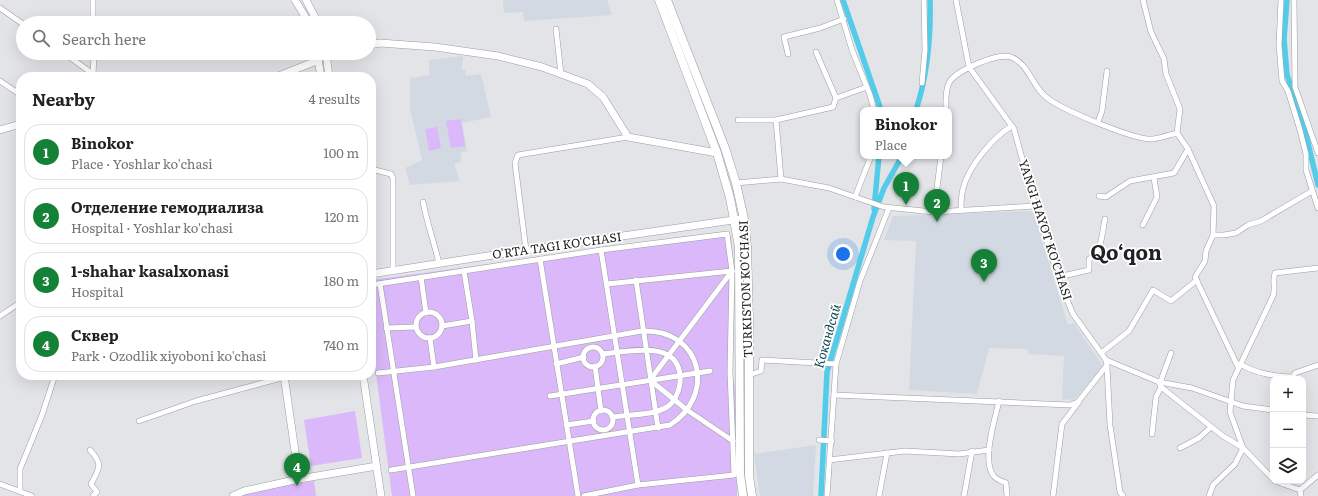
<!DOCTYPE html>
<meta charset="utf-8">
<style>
body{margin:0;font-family:Literata,serif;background:#f6f6f6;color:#202124}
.controls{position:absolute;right:12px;bottom:12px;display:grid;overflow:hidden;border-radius:8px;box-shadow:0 4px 16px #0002}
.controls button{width:36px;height:36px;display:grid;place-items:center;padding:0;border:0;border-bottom:1px solid #e0e0e0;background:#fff;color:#202124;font:20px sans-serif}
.you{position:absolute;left:843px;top:254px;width:14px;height:14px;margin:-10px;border:3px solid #fff;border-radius:50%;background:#1a73e8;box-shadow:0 0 0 6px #1a73e833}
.badge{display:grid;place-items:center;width:26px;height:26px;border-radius:50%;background:#158137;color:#fff;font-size:13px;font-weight:700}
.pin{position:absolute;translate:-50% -33px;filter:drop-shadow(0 1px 2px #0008)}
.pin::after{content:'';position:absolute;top:21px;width:14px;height:12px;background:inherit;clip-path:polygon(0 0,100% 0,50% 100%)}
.popup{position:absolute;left:860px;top:107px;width:92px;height:52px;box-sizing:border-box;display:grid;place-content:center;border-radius:8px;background:#fff;filter:drop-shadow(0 1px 3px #0005);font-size:13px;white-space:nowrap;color:#757577}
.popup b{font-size:15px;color:#202124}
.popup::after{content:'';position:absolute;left:50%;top:100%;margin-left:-8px;border:8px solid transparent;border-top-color:#fff}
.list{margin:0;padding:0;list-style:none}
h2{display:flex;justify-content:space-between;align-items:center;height:52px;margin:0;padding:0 16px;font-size:17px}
h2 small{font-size:13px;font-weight:400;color:#757577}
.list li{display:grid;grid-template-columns:26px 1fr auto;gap:12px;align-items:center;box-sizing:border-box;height:56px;margin:0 8px 8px;padding:0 8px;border:1px solid #e0e0e0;border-radius:16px}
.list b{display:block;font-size:15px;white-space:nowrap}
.list p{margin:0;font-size:13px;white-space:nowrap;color:#757577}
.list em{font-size:13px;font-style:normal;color:#757577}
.icon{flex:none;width:22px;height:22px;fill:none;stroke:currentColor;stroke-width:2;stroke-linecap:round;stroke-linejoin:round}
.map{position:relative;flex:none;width:1318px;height:496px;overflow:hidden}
.search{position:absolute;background:#fff;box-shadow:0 4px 16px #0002;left:16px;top:16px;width:360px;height:44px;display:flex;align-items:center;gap:10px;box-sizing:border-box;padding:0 14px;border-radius:22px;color:#757577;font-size:15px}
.panel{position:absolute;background:#fff;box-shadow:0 4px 16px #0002;left:16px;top:72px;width:360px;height:308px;border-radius:16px}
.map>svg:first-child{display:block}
.built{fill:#d3d9e2}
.green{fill:#dab8f9}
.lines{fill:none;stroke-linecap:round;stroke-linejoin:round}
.canal{stroke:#53cce9;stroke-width:5.5}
.street-casing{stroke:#9b9da0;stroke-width:6}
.secondary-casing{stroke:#9b9da0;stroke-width:8}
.primary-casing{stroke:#9b9da0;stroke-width:9}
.street{stroke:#fff;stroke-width:5}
.secondary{stroke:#fff;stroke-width:7}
.primary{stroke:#fff;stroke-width:8}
.labels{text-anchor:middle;stroke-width:3.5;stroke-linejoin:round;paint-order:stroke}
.street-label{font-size:12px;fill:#212122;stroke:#fff}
.water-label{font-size:13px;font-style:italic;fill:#0f4551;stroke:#fff}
.town-label{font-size:20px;font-weight:bold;fill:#212122;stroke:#fff}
</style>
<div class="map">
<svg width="1318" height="496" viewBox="0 0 1318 496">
<rect width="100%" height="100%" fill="#e2e4e7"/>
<g class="built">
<polygon points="503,0 607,0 612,15 524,21 523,12 504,13"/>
<polygon points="463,56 462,70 465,70 466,76 481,74 491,117 462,123 467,151 460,153 462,161 454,164 460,181 410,185 405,168 422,160 410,109 410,78 429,75 429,60"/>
<polygon points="1033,211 1068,325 1074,323 1103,366 1074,400 1062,399 1064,356 1028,354 1028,349 989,348 977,394 909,390 916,241 884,240 893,216"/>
<polygon points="816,445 813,496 760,496 754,454"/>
</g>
<g class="green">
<polygon points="461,119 465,146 451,148 446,121"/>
<polygon points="437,127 441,148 429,151 425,129"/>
<polygon points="728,232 731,237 733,257 732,372 736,395 737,496 392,496 371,335 371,280"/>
<polygon points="355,411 362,458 311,466 304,420"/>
<polygon points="314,481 316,496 239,496 246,492"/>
</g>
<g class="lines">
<g class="canal">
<polyline points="843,0 881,110"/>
<polyline points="1287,0 1284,39 1287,75 1301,114 1318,185"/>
<path d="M916,110C928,73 931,38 930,0"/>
<polyline points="874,209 879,156"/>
<polyline points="821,496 827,372 873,217 884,188 902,156"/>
</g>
<defs>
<g id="street">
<polyline points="837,0 852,50 870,95 874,110"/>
<polyline points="1143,0 1151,32 1164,59 1166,74 1180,109 1177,133 1188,149 1214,206 1213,235 1206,251 1205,261 1195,277 1238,367"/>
<polyline points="1281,0 1279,45 1282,81 1288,91 1300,130 1306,154 1306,170 1318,208"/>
<polyline points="1294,0 1295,87 1318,153"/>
<polyline points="0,8 23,24"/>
<polyline points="93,23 93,0"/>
<polyline points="556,29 561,74"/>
<polyline points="816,52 836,98"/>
<polyline points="64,53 93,74"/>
<polyline points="788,54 784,37 820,28 844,19"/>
<polyline points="93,76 94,53"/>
<polyline points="0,81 21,95"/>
<polyline points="922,83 925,50 924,0"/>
<path d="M946,110C946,101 945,91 949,83C954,71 999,52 1011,57C1029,64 1032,86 1046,97C1060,109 1136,141 1153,139C1161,138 1169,135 1177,133"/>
<polyline points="738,120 776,120"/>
<polyline points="1098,122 1102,111 1107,71"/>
<polyline points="371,169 391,174 393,178 393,271"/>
<polyline points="781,179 776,120 833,107 836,98 867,87"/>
<polyline points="736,183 781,179 829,188 884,207 934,212 1035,206"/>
<polyline points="1099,196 1106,197 1130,181 1174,173 1188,149"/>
<polyline points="855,197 871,156"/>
<path d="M423,202C427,223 434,242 439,263"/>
<path d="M961,210C961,203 961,196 963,189C968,167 993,137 1012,126"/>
<polyline points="934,212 941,156"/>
<polyline points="1143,225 1157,197 1154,178"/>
<polyline points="1213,235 1224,235 1236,233 1248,225 1261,221 1312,191"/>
<polyline points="526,250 515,163 518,155 628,137"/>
<polyline points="601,250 638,485"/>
<polyline points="540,259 578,496"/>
<polyline points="464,271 472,321 476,360"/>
<polyline points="732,271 650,380 687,410 733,441"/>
<polyline points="421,277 426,313"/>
<path d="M1058,277L1089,270V259C1102,254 1102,232 1105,219"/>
<polyline points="636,280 658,428"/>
<polyline points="380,284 413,496"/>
<polyline points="607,284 732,271"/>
<polyline points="371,285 601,250 727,234 732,271 730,371 734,475 638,485 584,496"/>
<circle cx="429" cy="325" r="13"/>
<polyline points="0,316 21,302"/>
<polyline points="442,326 472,321"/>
<polyline points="386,328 416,327"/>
<polyline points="430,338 434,367"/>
<circle cx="593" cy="357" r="10"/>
<polyline points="1101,353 1129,331 1153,290 1171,301 1197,280"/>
<path d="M603,354C629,351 684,338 680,383C679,392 674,403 667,407C652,416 629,414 612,417"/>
<polyline points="1106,360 1159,382 1161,387 1223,436 1243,448 1273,479"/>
<polyline points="556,364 584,357"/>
<path d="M1240,364C1257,374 1274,376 1293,377L1295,373L1318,365"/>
<polyline points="595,366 601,411"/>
<polyline points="1107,366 1110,425 1120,492 1123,496"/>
<path d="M378,373L434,367L642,331C703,329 716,396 670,425L391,470"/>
<polyline points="749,375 761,371 762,360 836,364"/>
<polyline points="1159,382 1192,388 1243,406 1273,410"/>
<polyline points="1160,383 1171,353"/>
<polyline points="834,395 1070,405 1078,402 1107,365 1106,360 1073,314 1062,288 1035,206 1014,129 969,67 956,0"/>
<polyline points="550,396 710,371"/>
<path d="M999,401C995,419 982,459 993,475C995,479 1001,481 1006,483L1007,496"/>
<circle cx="603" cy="420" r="10"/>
<polyline points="1303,415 1318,416"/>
<polyline points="139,421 196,401 285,377"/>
<polyline points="566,425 594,421"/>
<polyline points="1152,434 1156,397 1161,387"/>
<polyline points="819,440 832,441"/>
<polyline points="1180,448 1199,438 1211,427"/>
<path d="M90,450C103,464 100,468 91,484L97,492L93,496"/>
<polyline points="829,460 905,451 959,454 989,450"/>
<polyline points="1275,481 1300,490 1301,496"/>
<polyline points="0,484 32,496"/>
<polyline points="1300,490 1318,475"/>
<polyline points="20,491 20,469 42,415 55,375"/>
<polyline points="827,496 836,364 860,281 889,208"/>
<polyline points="879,496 887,453"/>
<polyline points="964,496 972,451"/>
<polyline points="1053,496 1062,424 1078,403"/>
<path d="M1209,496L1213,485L1235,464L1243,448L1230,412L1233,380L1273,296C1276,288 1272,281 1275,273L1318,268"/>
</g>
<g id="secondary">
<polyline points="295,0 309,23"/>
<polyline points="306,0 318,23"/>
<polyline points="369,45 380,43 435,47 498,56 542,67 588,84 603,97 628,137 717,153"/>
<polyline points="317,53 321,77"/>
<polyline points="326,53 329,77"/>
<polyline points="276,77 319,60"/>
<polyline points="0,130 21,124"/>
<polyline points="371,274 526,250 740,219"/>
<polyline points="284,375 299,479"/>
<polyline points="363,375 381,496"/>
<polyline points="233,496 244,491 299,479 377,466"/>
</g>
<g id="primary">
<polyline points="659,0 717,153 730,198 739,247 740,474 743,496"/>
<polyline points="667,0 725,148 736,183 744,219 747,247 749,323 749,476 752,496"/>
</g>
</defs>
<use href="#street" class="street-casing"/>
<use href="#secondary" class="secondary-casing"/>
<use href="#primary" class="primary-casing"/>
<use href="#street" class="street"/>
<use href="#secondary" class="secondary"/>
<use href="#primary" class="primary"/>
</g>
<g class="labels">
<g class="street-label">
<text transform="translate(1045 230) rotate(72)" y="4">YANGI HAYOT KO'CHASI</text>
<text transform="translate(557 246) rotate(-8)" y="4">O'RTA TAGI KO'CHASI</text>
<text transform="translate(746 289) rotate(-92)" y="4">TURKISTON KO'CHASI</text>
</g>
<g class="water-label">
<text transform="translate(827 336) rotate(-74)" y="5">Кокандсай</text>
</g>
<g class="town-label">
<text x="1126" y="260">Qo‘qon</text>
</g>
</g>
</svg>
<div class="controls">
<button>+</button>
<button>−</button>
<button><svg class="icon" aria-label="layers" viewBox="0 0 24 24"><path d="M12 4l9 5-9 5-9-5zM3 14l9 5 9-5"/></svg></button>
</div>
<div class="you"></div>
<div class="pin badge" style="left:906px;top:205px">1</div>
<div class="popup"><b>Binokor</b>Place</div>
<div class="pin badge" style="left:937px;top:222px">2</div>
<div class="pin badge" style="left:984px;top:282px">3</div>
<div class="pin badge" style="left:297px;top:486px">4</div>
<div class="search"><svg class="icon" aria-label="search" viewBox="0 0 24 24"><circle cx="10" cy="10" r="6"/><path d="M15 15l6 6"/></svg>Search here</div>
<section class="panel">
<h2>Nearby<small>4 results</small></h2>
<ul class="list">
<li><span class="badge">1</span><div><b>Binokor</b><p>Place · Yoshlar ko'chasi</p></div><em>100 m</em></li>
<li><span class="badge">2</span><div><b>Отделение гемодиализа</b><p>Hospital · Yoshlar ko'chasi</p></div><em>120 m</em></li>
<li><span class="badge">3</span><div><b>1-shahar kasalxonasi</b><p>Hospital</p></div><em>180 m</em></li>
<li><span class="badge">4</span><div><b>Сквер</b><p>Park · Ozodlik xiyoboni ko'chasi</p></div><em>740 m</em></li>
</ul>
</section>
</div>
